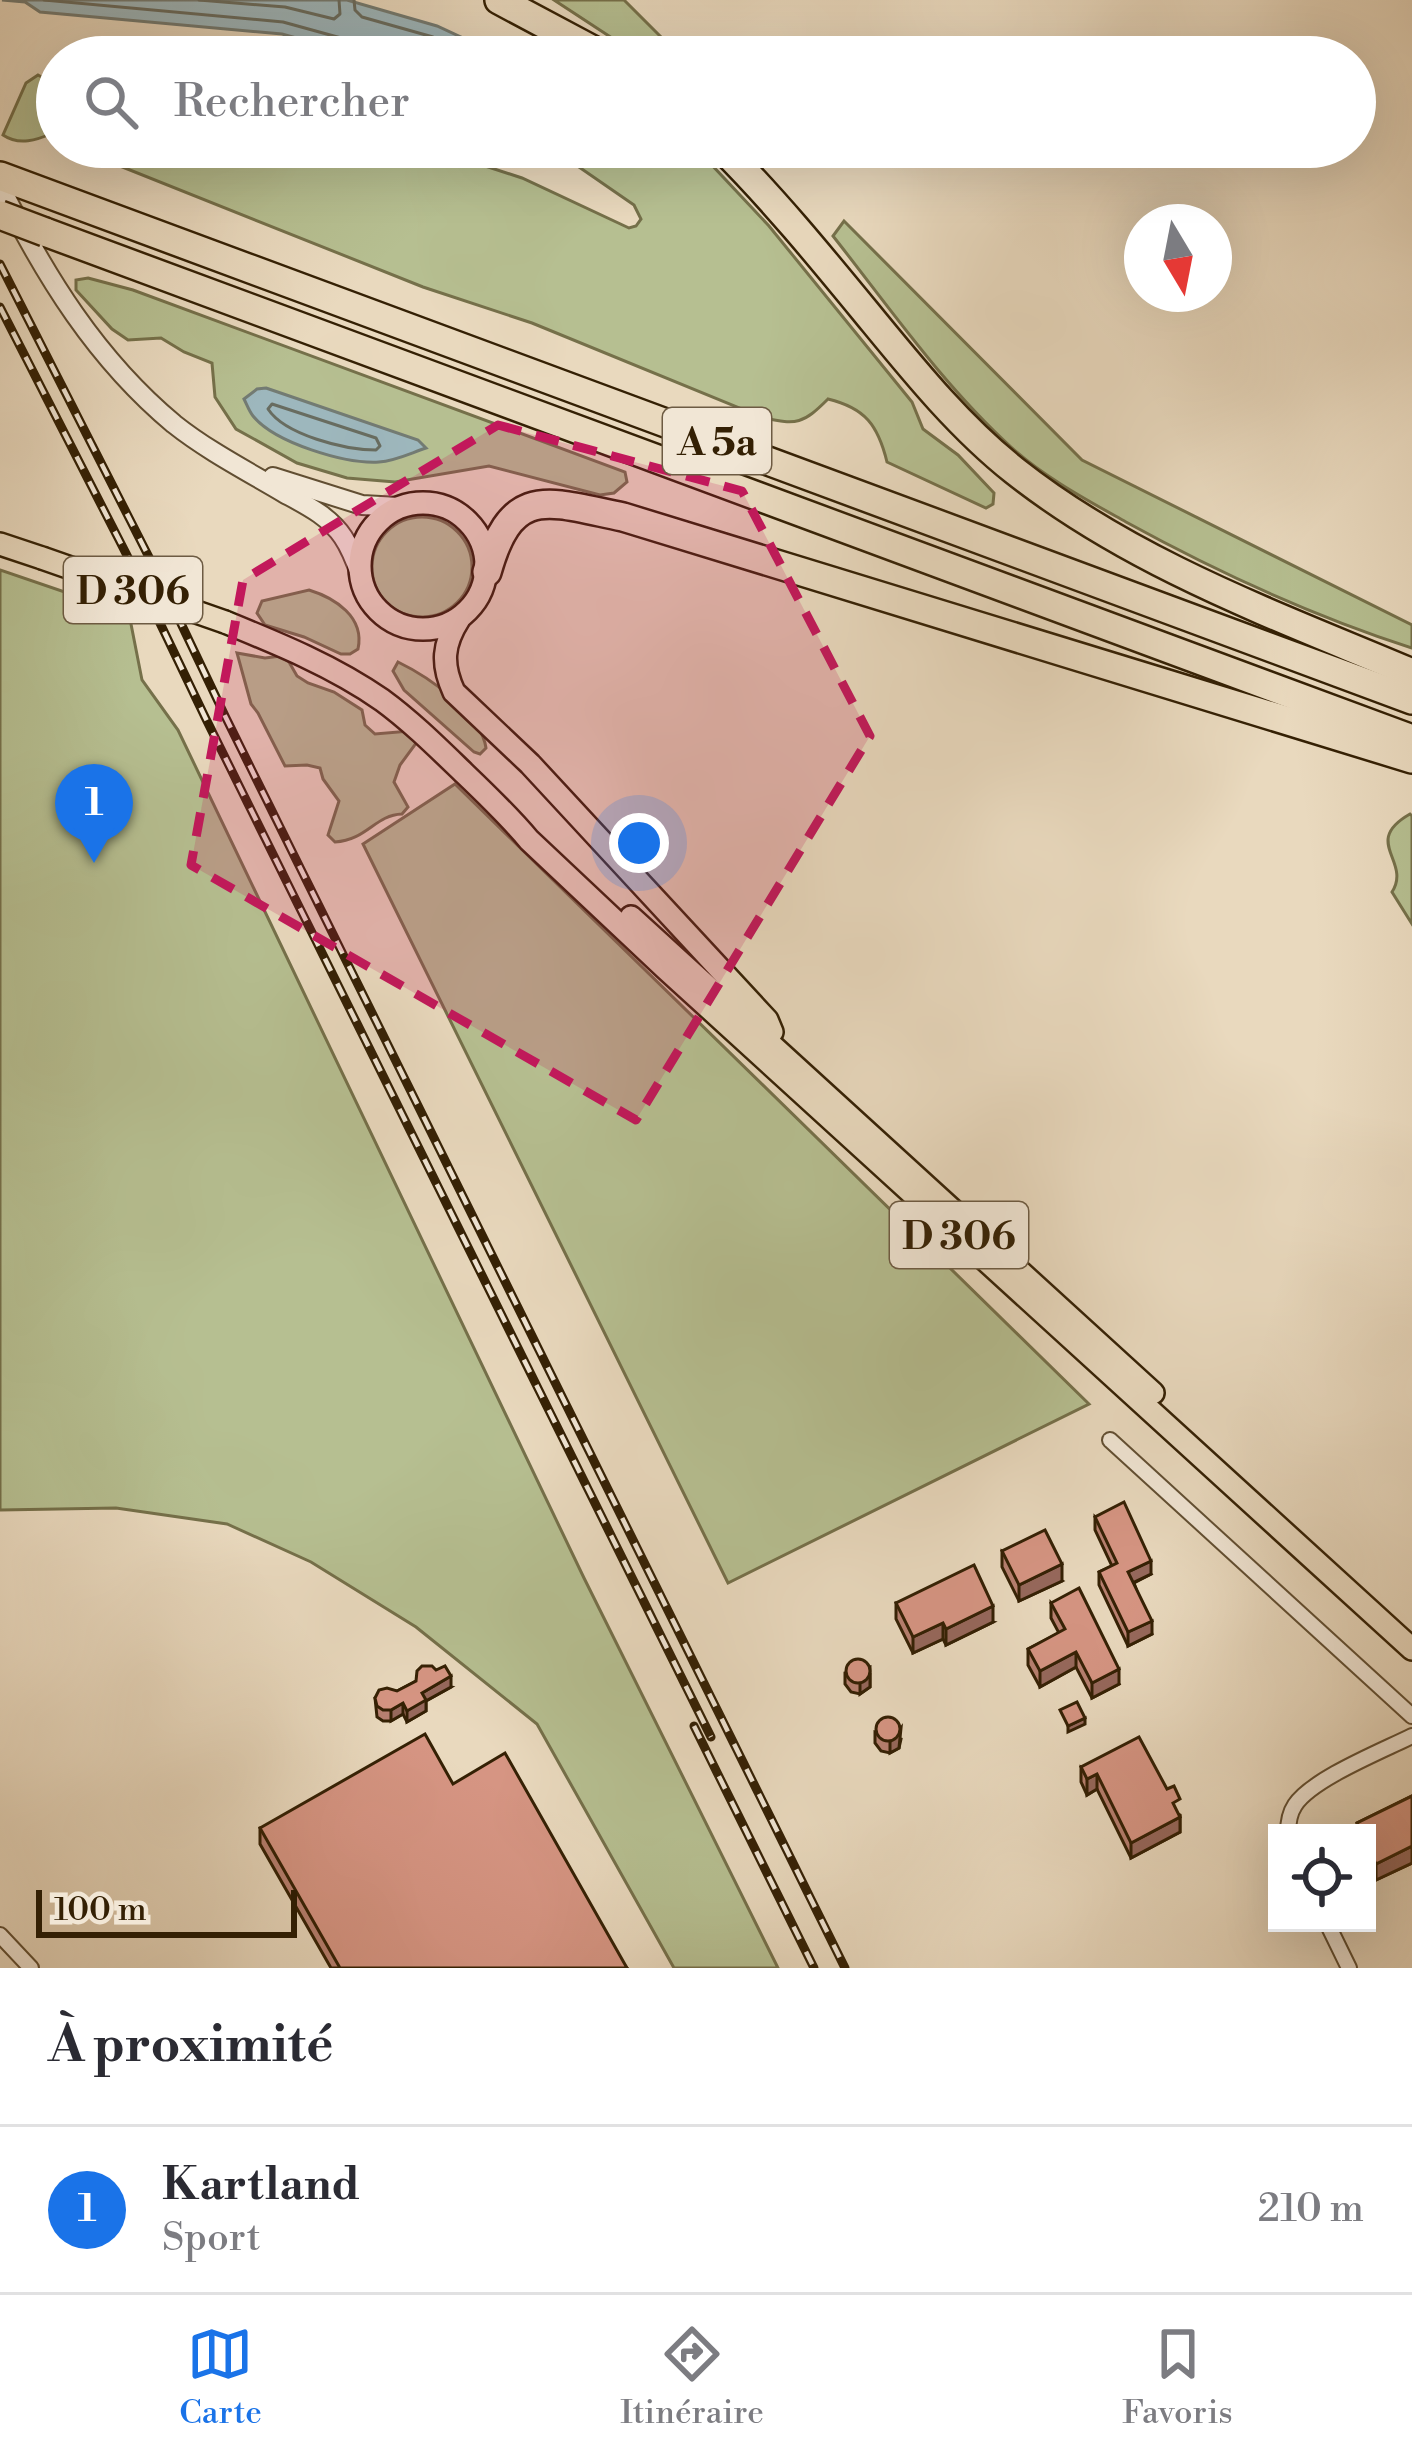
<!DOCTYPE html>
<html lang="fr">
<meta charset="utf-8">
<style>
body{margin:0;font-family:"Libre Bodoni",serif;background:#f7f7f7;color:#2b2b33}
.controls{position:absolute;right:36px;bottom:36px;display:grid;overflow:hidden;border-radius:0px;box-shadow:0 12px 48px #0002}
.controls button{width:108px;height:108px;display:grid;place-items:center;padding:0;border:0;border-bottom:3px solid #e1e1e2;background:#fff;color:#2b2b33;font:60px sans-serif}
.compass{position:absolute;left:1124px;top:204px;width:108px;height:108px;border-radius:50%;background:#fff;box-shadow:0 12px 48px #0002;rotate:170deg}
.scale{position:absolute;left:36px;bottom:30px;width:261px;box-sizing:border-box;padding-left:12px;border:6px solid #342004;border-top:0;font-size:33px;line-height:42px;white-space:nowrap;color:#342004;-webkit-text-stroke:9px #f1e6d5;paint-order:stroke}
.you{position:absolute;left:639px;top:843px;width:42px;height:42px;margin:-30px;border:9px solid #fff;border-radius:50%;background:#1a73e8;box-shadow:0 0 0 18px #1a73e833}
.badge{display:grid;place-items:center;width:78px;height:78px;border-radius:50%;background:#1a73e8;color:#fff;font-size:39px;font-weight:700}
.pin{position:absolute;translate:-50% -99px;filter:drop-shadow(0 3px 6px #0008)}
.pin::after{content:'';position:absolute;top:63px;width:42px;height:36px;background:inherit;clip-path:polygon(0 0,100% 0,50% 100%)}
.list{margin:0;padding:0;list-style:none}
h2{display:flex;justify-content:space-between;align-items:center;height:156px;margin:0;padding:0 48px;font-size:51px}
h2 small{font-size:39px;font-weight:400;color:#7c7c81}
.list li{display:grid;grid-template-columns:78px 1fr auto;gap:36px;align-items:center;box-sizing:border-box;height:168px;padding:0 48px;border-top:3px solid #e1e1e2}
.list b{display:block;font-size:45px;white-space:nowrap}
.list p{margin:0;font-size:39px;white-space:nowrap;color:#7c7c81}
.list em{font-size:39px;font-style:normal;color:#7c7c81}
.icon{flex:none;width:66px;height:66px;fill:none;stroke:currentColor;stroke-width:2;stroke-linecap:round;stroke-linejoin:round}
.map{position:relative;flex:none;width:1412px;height:1968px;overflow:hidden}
.search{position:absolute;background:#fff;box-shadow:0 12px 48px #0002;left:36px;right:36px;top:36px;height:132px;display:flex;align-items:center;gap:30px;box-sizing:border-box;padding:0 42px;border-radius:66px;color:#7c7c81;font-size:45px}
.sheet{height:324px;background:#fff}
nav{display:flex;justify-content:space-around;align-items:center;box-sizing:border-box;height:168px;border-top:3px solid #e1e1e2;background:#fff;font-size:33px;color:#7c7c81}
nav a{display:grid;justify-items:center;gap:6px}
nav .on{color:#1a73e8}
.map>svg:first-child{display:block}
.green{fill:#b6bf91;stroke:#75704a;stroke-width:3}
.water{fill:#9db7bd;stroke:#737b73;stroke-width:3}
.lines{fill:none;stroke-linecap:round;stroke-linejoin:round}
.shore{stroke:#686c60;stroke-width:3}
.minor-casing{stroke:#614e32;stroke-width:18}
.tertiary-casing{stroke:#614e32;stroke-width:22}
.primary-casing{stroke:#342004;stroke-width:26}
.motorway-casing{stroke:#342004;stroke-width:32}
.minor{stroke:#f1e6d5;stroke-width:14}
.tertiary{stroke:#f1e6d5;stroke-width:18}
.primary{stroke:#e9d9be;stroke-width:21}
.motorway{stroke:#e9d9be;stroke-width:27}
.rail-casing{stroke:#342004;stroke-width:9}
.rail{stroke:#f1e6d5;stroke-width:4.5;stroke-dasharray:14;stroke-linecap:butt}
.primary-bridge-casing{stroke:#342004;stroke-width:26;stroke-linecap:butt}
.motorway-bridge-casing{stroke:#342004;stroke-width:32;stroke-linecap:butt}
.primary-bridge{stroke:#e9d9be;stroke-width:21}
.motorway-bridge{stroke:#e9d9be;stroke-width:27}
.wall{fill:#b88071;stroke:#342004;stroke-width:3}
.shaded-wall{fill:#96685c;stroke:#342004;stroke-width:3}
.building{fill:#d69583;stroke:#342004;stroke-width:3}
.marked{fill:#c2185b;fill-opacity:0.2;stroke:#c2185b;stroke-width:9;stroke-dasharray:24 15;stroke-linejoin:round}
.labels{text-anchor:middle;stroke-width:9;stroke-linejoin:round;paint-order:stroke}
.shield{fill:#f1e6d5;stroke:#6d5b43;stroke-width:3}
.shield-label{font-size:39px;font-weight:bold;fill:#342004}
</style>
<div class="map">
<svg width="1412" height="1968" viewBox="0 0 1412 1968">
<rect width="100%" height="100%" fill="#e9d9be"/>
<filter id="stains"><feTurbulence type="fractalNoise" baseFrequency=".00167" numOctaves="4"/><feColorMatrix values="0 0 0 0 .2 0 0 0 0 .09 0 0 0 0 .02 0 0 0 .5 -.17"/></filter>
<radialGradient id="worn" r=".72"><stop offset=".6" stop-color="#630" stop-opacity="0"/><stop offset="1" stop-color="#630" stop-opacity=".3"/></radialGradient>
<g class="green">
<polygon points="554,0 624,0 681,57 641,57"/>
<path d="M38,75L47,80L57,106V135L53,133C37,140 19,146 3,135L26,83Z"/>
<path d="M73,147H427L522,178L629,228L636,226L641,219L634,205L550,147H686L708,161L769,226L912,402L923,429L958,455L994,493L993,504L986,508L887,462C878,425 865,408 828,399C803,424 797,425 764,418L532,323L423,287L120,166L90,162Z"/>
<path d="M844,221L1082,460L1412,625V648C1313,616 1217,572 1126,522C1087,500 1044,477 1011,447C943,385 889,307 833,236Z"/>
<polygon points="88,278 133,290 625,472 627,482 614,493 600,495 489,466 395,482 347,478 297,463 236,429 215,397 212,363 184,352 161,338 128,340 112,329 76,290 76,280"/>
<circle cx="422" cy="567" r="50"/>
<polygon points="0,570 129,614 142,680 178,730 584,1578 778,1968 674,1968 537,1724 416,1627 311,1562 227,1524 116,1508 0,1510"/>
<path d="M309,590C335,598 365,617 358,649L350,654H341L304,637L265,625L257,613L262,601Z"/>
<path d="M237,653L265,658L281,656L289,662L297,676L308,683L334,692L362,710L365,725L375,734L410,731L417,742L400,765L394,782L408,807L402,814C375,815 367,840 335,842L328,835L339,801L323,779L320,768L307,765L285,766L258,713L251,704Z"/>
<path d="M398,662C429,677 481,713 486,748L480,754L474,752L404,690L393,671Z"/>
<polygon points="455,784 1089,1404 728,1583 363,844"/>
<path d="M1410,814L1412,816V924L1392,892C1412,861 1361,842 1410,814Z"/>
</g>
<g class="water">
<polygon points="2,0 347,0 437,26 504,57 365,57 282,34 40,12 25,2"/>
<path d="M266,388L418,440L426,448C411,453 395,461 379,462C345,464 275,443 253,416C249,411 247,405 244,399L257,389Z"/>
</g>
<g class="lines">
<g class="shore">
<polyline points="44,0 283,22 352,41 359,48 360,57"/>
<polyline points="199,0 285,7 334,19 340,14 339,0"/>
<polyline points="354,0 355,10 362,17 433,37 476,57"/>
<path d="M272,404L376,438L380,446L376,450C345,450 285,435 268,409Z"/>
</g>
<defs>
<g id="minor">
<polyline points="1110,1440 1412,1716"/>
<path d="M1288,1833C1288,1823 1289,1814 1295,1805C1312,1779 1382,1751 1412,1736"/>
<polyline points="1327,1923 1349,1968"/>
<polyline points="0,1935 31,1968"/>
</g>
<g id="tertiary">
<path d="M0,186C45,276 96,359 174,424C208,451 247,471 284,493C306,505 329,516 343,537C352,550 357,565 362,579"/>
<polyline points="273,477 362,505 399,507"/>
</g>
<g id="primary">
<circle cx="423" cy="566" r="63"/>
<polyline points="0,544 42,558"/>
<path d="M459,619C443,644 441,664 454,692L530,764L767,1020L772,1032"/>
<path d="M225,622C279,644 333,666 382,700C412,722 438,748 465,774C487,795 509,816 529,840L665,968L1412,1649"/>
<polyline points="631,917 1153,1393"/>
</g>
<g id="motorway">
<polyline points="499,0 606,57"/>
<path d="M721,147C773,199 819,255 865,311C911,367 958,426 1015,471C1133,564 1275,615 1412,673"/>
<polyline points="0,176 1412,700"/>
<polyline points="45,232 1412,739"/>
<path d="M487,572C512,483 548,502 623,517L1412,759"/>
</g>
</defs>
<use href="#minor" class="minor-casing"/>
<use href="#tertiary" class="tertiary-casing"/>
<use href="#primary" class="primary-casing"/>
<use href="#motorway" class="motorway-casing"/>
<use href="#minor" class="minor"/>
<use href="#tertiary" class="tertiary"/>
<use href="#primary" class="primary"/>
<use href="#motorway" class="motorway"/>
<defs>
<g id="rail">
<polyline points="0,264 156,571 226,718 845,1968"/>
<polyline points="0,307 136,573 205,717 711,1737"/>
<polyline points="694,1726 814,1968"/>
</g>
</defs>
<use href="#rail" class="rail-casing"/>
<use href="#rail" class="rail"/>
<defs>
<polyline id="primary-bridge" points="42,558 225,622"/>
<polyline id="motorway-bridge" points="0,215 45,232"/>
</defs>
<use href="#primary-bridge" class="primary-bridge-casing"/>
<use href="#motorway-bridge" class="motorway-bridge-casing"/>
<use href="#primary-bridge" class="primary-bridge"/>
<use href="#motorway-bridge" class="motorway-bridge"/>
</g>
<g class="wall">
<polygon points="1095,1517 1151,1574 1134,1583 1152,1634 1128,1646 1099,1585 1099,1572 1112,1566 1095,1530"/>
<polygon points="1002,1551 1062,1581 1019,1601 1002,1567"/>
<polygon points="896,1603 993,1622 946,1645 943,1639 913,1653 896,1619"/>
<polygon points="1051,1603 1119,1684 1092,1698 1076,1667 1040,1687 1028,1665 1028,1649 1059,1633 1051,1618"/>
<polygon points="870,1667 870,1687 860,1694 851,1692 845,1684 845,1673"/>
<polygon points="416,1681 451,1687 426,1701 426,1711 407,1722 403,1714 391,1721 383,1721 377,1717 375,1698 397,1691"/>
<polygon points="875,1732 901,1739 899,1748 890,1753 881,1751 875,1743"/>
<polygon points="1081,1767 1180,1815 1180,1832 1131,1858 1097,1789 1087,1795 1081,1782"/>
<polygon points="453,1784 627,1968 331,1968 260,1844 260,1828"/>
<polygon points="1412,1796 1412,1863 1376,1880 1367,1861 1367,1833 1357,1833 1357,1823"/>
</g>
<g class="shaded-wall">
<polygon points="1151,1561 1151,1574 1128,1585 1128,1572"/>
<polygon points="1062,1564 1062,1581 1019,1601 1019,1585"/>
<polygon points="993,1606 993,1622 946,1645 946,1629"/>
<polygon points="1152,1621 1152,1634 1128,1646 1128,1632"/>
<polygon points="943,1623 943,1639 913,1653 913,1637"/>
<polygon points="1076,1652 1076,1667 1040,1687 1040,1671"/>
<polygon points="1119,1669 1119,1684 1092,1698 1092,1683"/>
<polygon points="451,1676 451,1687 426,1701 426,1711 407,1722 407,1711 422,1693"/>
<polygon points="870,1676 870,1687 860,1694 860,1683"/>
<polygon points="403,1703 403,1714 391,1721 391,1710"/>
<polygon points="1085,1718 1085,1724 1068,1732 1068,1726"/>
<polygon points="901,1728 899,1748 890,1753 890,1742"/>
<polygon points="1097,1774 1097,1789 1087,1795 1087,1779"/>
<polygon points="1180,1817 1180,1832 1131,1858 1131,1843"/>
<polygon points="1412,1846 1412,1863 1376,1880 1376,1864"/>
</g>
<g class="building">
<polygon points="1124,1502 1151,1561 1128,1572 1152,1621 1128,1632 1099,1572 1117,1563 1095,1517"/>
<polygon points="1045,1530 1062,1564 1019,1585 1002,1551"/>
<polygon points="974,1565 993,1606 946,1629 943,1623 913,1637 896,1603"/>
<polygon points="1079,1588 1119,1669 1092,1683 1076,1652 1040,1671 1028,1649 1065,1629 1051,1603"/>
<circle cx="858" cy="1671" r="12"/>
<polygon points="422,1666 432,1666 436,1670 445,1666 451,1676 422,1693 426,1700 407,1711 403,1703 391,1710 383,1710 377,1706 375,1698 379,1690 387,1688 397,1691 416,1681 417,1671"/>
<polygon points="1077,1702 1085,1718 1068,1726 1060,1710"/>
<circle cx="888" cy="1729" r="12"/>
<polygon points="425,1734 453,1784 505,1753 627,1968 340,1968 260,1828"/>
<polygon points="1139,1737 1167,1789 1174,1786 1180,1799 1173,1803 1180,1817 1131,1843 1097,1774 1087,1779 1081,1767"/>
<polygon points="1412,1796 1412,1846 1376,1864 1367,1845 1367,1833 1361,1833 1357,1823"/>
</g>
<path class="marked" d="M498,425L742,491L870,736L636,1120L191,865L243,580Z"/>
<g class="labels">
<g class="shield">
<rect x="663" y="408" width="108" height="66" rx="9"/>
<rect x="64" y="557" width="138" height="66" rx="9"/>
<rect x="890" y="1202" width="138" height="66" rx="9"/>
</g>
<g class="shield-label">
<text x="717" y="455">A 5a</text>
<text x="133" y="604">D 306</text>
<text x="959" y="1249">D 306</text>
</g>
</g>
<rect width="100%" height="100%" filter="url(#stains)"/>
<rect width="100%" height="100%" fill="url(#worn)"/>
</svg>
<div class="controls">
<button><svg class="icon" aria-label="locate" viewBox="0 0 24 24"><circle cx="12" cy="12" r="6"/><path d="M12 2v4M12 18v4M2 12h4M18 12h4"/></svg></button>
</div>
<svg class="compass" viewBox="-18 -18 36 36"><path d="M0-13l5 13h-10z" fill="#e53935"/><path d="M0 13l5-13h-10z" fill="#7c7c81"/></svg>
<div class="scale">100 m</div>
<div class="you"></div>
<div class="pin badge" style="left:94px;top:863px">1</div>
<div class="search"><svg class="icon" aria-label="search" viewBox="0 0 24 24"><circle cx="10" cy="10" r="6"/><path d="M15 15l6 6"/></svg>Rechercher</div>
</div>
<section class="sheet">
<h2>À proximité<small></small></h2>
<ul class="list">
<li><span class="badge">1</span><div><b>Kartland</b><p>Sport</p></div><em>210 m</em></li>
</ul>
</section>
<nav>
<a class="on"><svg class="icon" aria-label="map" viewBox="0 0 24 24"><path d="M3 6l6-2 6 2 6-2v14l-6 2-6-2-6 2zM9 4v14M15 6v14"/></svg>Carte</a>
<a><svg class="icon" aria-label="directions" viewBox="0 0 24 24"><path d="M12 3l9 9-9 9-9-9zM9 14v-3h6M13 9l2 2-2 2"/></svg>Itinéraire</a>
<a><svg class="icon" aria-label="saved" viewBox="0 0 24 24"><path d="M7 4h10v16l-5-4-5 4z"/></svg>Favoris</a>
</nav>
